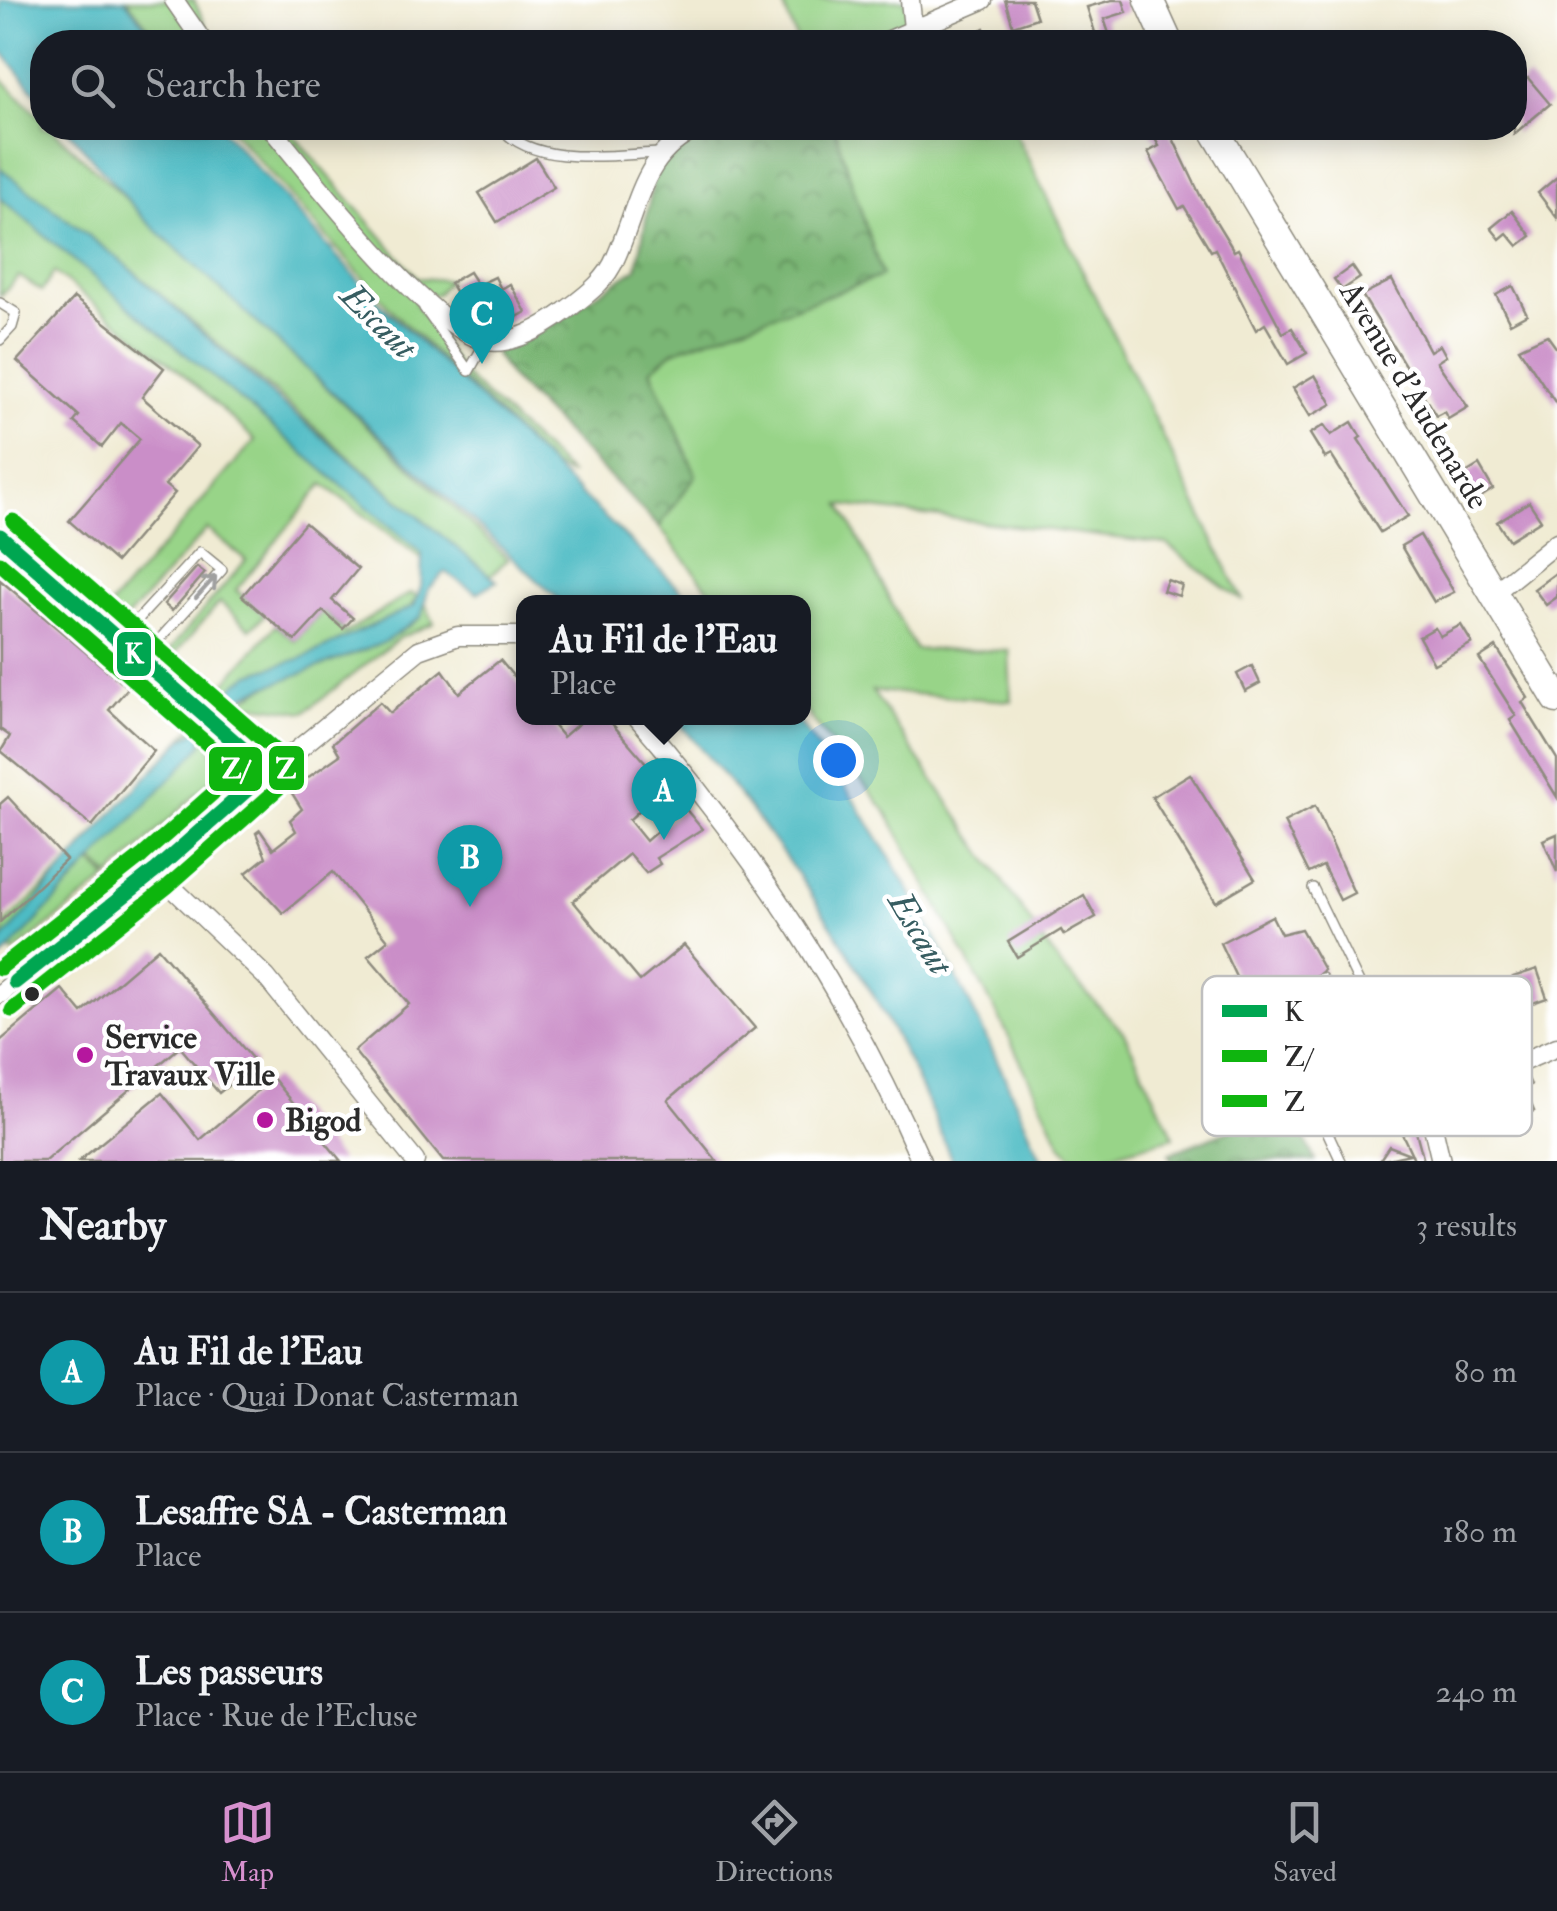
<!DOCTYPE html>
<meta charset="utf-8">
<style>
body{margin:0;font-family:"IM FELL Double Pica",serif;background:#20242c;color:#f1f3f6}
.you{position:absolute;left:838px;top:760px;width:35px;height:35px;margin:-25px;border:8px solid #fff;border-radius:50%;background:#1a73e8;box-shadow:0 0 0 15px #1a73e833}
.badge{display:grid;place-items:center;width:65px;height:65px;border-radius:50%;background:#d690ce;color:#fff;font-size:32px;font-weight:700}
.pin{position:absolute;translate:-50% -82px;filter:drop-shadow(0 2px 5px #0008)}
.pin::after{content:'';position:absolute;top:52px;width:35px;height:30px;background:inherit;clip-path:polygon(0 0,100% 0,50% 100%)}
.popup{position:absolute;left:516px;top:595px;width:295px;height:130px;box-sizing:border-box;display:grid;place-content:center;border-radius:20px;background:#171b24;filter:drop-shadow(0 2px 8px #0005);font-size:32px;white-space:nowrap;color:#9ea1a6}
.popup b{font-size:38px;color:#f1f3f6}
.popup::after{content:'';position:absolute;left:50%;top:100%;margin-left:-20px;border:20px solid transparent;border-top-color:#171b24}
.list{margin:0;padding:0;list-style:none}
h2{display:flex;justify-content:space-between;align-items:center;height:130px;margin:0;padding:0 40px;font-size:42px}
h2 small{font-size:32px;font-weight:400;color:#9ea1a6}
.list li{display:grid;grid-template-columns:65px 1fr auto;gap:30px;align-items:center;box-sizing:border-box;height:160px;padding:0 40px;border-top:2px solid #363941}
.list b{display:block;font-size:38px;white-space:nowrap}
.list p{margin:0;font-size:32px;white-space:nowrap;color:#9ea1a6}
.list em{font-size:32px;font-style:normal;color:#9ea1a6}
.icon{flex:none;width:55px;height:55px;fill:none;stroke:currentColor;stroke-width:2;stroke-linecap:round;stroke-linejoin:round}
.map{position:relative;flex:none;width:1557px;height:1161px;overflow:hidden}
.search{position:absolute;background:#171b24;box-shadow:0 5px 25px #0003;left:30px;right:30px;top:30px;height:110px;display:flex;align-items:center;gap:25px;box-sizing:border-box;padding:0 35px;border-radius:40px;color:#9ea1a6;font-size:38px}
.sheet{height:610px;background:#171b24}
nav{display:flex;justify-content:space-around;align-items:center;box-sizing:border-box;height:140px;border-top:2px solid #363941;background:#171b24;font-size:28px;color:#9ea1a6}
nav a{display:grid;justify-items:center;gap:5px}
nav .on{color:#d690ce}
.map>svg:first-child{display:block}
.green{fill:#98d488;stroke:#62805a;stroke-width:2.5}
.forest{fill:url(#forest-crowns);stroke:#527050;stroke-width:2.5}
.water{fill:#4dbbc4;stroke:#3c7378;stroke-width:2.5}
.building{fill:#ca8ec8}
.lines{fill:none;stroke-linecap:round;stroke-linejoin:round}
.lane-casing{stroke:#8e8b7f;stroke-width:12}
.street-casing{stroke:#8e8b7f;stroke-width:21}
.primary-casing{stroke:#8e8b7f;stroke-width:31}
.lane{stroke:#fff;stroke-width:9}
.street{stroke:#fff;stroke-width:18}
.primary{stroke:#fff;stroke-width:28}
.bus-1-casing{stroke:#fff;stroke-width:22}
.bus-2-casing{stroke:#fff;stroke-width:22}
.bus-3-casing{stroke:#fff;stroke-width:22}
.bus-1{stroke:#00a651;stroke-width:15}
.bus-2{stroke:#0fb50f;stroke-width:15}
.bus-3{stroke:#0fb50f;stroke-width:15}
.oneway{stroke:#a0a0a0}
.bus-dot{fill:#2b2b2b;stroke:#fff;stroke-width:4}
.poi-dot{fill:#b5179e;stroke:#fff;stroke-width:4}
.labels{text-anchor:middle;stroke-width:9;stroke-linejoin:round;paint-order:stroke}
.street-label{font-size:32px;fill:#2b2b2b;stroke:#fff}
.poi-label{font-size:32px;font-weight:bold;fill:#2b2b2b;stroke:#fff;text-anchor:start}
.water-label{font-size:35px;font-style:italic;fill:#375d61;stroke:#fff}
.key{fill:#fff;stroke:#bfbfbf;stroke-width:2.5}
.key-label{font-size:28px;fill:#2b2b2b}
.line-badge{stroke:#fff;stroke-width:4}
.badge-label{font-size:28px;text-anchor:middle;font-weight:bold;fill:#fff}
</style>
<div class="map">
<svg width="1557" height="1161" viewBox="0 0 1557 1161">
<defs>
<pattern id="forest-crowns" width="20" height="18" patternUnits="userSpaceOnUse" patternTransform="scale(2.5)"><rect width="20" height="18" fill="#7ab674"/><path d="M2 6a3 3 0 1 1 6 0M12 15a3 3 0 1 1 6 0" fill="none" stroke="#64945f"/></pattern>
</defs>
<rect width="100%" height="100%" fill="#fff"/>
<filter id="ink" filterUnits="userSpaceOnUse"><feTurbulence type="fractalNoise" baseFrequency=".01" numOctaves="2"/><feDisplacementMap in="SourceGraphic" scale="20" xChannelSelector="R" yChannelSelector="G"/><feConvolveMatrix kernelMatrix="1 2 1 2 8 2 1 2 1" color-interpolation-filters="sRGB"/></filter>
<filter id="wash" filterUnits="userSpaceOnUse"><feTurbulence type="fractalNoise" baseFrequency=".0048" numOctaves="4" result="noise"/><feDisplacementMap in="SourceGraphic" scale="40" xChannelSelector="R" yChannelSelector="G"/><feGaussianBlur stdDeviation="2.25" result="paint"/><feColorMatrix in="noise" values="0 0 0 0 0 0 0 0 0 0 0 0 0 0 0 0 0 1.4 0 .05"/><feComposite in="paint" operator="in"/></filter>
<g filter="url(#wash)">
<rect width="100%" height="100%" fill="#f0ebd3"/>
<g class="green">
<polygon points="127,0 194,0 213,42 160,42"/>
<polygon points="781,0 905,0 913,28 884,42 798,42"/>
<polygon points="0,77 42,119 42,128 51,128 508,559 490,576 483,572 125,264 0,168"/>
<polygon points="230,128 287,128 418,278 448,280 437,294 418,297 415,303 467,378 571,475 554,468 396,315"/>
<polygon points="834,128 1014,130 1243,601 1166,544 841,505 915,649 1009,651 1011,701 872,691 1060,965 1124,1033 1174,1137 1087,1161 1077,1161 1062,1146 1000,1019 885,810 804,709 804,602 719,602 659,527 695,475 651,370 678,347 881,276"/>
<polygon points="0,198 422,552 422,559 323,484 236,590 265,615 250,629 220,602 166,664 160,661 246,560 207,529 120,626 105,612 255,440 180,371 54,272 42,291 19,276 0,296"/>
<polygon points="411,593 417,597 409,609 302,658 251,674 215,705 209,701 276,625 295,641 323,611 345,633"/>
<path d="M424,601L434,623L399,638L305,712L246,704L231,717L226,713C280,665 364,665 421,617Z"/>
<polygon points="193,727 197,730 182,740 81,848"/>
<polygon points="203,734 210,738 217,774 110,877 93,860 202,745"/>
<polygon points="71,862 2,942 4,925"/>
<polygon points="91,862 108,879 13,953 8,948"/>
</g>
<g class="forest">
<polygon points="712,128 834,128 882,276 673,351 651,370 696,475 659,527 509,376 494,352 529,338 637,268 658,153"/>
<polygon points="1290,1106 1315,1161 1173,1161 1169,1154"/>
</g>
<g class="water">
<polygon points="0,0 125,0 158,42 42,42 42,101 0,49"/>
<polygon points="66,128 221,128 381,305 694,602 561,602 144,219"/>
<polygon points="0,168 125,264 281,403 497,581 477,593 445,572 428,590 421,617 383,643 246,694 203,733 202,745 0,960 0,943 114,811 182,740 198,730 235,685 251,674 302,658 414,606 421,587 422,553 0,198"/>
<path d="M675,718H796C899,853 975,1005 1042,1161H952C889,999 789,848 675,718Z"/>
</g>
<g id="blocks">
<g class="building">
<polygon points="1005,0 1031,0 1037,18 1013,26"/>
<polygon points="1112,0 1123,0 1127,12 1104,19 1112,42 1098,42 1087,7"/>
<polygon points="984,28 992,42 958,42"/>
<polygon points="1528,78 1550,104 1514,134 1514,90"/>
<polygon points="1149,128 1168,128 1201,197 1234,251 1238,249 1283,333 1292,328 1307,353 1288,364 1265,324 1256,330 1215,249 1211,251 1184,206 1179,209 1148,152 1159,146"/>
<polygon points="536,158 554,187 497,222 479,193"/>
<polygon points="1557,177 1557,218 1538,193"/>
<polygon points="1512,211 1531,236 1518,246 1507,233 1500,239 1491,228"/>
<polygon points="1352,266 1360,278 1342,290 1334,279"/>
<polygon points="469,272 482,292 463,304 450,283"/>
<polygon points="495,277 501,289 510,284 526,312 506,323 484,282"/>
<polygon points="1392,280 1430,351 1440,345 1446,356 1437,362 1468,407 1448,419 1444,412 1436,416 1362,295"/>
<polygon points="1513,286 1527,314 1510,323 1496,295"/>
<polygon points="74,298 164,368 142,397 198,446 165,485 175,493 116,562 69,521 140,439 121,423 102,447 74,422 79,416 17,361"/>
<polygon points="1547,335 1557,349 1557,405 1519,348"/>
<polygon points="1315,375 1332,404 1310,416 1293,388"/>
<polygon points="1352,422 1361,437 1358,439 1408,516 1380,532 1331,455 1325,458 1310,434 1324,425 1331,435"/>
<polygon points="1479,465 1493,489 1473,502 1458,478"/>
<polygon points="1529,502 1541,520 1509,540 1497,522"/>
<polygon points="305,523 358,569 332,600 353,618 343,629 323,611 295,641 242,596"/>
<polygon points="1420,535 1454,592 1434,602 1401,546"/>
<polygon points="197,567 205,573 172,611 164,604"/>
<polygon points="1557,572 1557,597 1546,605 1534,589"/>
<polygon points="0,580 128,688 109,710 154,751 92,826 1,751 10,736 0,729"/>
<polygon points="1167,580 1182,585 1179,596 1163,591"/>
<polygon points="1461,625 1472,643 1434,664 1419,637 1435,628 1440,636"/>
<polygon points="1496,647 1528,698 1522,702 1557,759 1557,797 1510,720 1516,716 1479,658"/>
<polygon points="500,660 524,689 524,718 547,718 563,737 585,718 607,718 666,786 629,820 646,841 684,807 702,829 656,858 660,864 646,873 629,854 573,901 640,981 684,945 755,1028 668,1100 717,1161 443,1161 354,1051 409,1004 368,956 388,940 333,872 283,913 246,873 266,857 256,833 260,830 273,849 296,831 290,820 302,809 290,790 340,755 333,743 380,702 390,713 443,670 459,693"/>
<polygon points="1252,666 1260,683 1245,691 1237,674"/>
<polygon points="1190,774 1255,879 1216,902 1152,797"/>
<polygon points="8,797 66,860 0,922 0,804"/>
<polygon points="1315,806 1354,893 1340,900 1323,866 1309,873 1284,822"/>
<polygon points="1557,834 1557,872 1543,840"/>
<polygon points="1084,895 1096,917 1064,935 1061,930 1017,957 1008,942"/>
<polygon points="1272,916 1281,934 1301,929 1324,970 1314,979 1325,1003 1311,1010 1325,1038 1318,1042 1320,1047 1313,1056 1303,1061 1270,992 1231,1011 1219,986 1236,977 1220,943"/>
<polygon points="158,948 256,1063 219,1093 180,1047 45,1161 0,1161 0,1041 62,989 82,1013"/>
<polygon points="1537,969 1547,998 1524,1006 1513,977"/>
<polygon points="1503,1013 1514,1038 1490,1048 1479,1023"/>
<polygon points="1383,1057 1412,1117 1424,1161 1415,1161 1385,1098 1339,1120 1332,1106 1378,1084 1368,1063"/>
<polygon points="1526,1074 1531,1085 1524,1087 1534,1111 1506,1122 1499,1106 1514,1100 1508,1082"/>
<polygon points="273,1078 341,1161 79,1161 162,1093 200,1140"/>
<polygon points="1389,1146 1410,1154 1379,1161"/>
</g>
</g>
</g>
<g filter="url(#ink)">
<use href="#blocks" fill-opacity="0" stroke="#8e8b7f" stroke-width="2.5"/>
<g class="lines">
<defs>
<g id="lane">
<path d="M501,128C534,167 612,155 658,153"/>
<polyline points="0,303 16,313 12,327 0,340"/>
<polyline points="424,308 469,371 486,341"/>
<polyline points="119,640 200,552 222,570 141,660"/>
<polyline points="1313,888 1407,1082 1428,1108"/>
<path d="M1322,978C1348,1023 1340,1045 1302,1077L1341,1161"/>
</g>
<g id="street">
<polyline points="174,0 203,42"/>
<polyline points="910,0 913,28"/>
<polyline points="885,42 983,0"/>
<path d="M271,128C310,175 431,331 487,341C512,346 545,326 564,312C585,296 606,282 616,257C639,206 642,152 699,128"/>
<polyline points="0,536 268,771"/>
<polyline points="1494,593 1557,542"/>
<path d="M638,718C755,853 849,996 921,1161"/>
<polyline points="155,871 266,977 415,1161"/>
<polyline points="0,994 419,650 458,636 524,636"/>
<polyline points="1441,1161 1429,1110 1435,1099 1557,1047"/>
</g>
<g id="primary">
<polyline points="1149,0 1168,42"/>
<polyline points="1213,128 1557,699"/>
</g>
</defs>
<use href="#lane" class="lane-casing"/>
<use href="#street" class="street-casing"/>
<use href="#primary" class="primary-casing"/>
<use href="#lane" class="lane"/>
<use href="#street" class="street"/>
<use href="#primary" class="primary"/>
<defs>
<g id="bus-1">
<polyline points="0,536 268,771"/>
<polyline points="15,982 155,871 268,771"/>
</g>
<polyline id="bus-2" points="0,563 238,771 142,856 0,968"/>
<polyline id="bus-3" points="12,1010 167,887 281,786 288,772 281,756 13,521"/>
</defs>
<use href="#bus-1" class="bus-1-casing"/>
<use href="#bus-2" class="bus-2-casing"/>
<use href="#bus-3" class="bus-3-casing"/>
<use href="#bus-1" class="bus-1"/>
<use href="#bus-2" class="bus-2"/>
<use href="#bus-3" class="bus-3"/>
</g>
<defs><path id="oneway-shaft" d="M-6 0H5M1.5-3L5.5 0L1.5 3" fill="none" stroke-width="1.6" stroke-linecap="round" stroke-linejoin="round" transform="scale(2.5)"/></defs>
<use class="oneway" href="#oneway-shaft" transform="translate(206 587) rotate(-48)"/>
</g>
<circle class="bus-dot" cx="32" cy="994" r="9"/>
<g class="poi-dot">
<circle cx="85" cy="1055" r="10"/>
<circle cx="265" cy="1120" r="10"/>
</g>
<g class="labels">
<g class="street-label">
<text transform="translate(1415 395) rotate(59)" y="11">Avenue d'Audenarde</text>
</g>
<g class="poi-label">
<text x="105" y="1048">Service<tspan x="105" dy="37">Travaux Ville</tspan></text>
<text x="285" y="1131">Bigod</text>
</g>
<g class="water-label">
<text transform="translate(379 321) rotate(45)" y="12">Escaut</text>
<text transform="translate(921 933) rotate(59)" y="12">Escaut</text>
</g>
</g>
<rect x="1202" y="976" width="330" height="160" rx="15" class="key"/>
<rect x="1222" y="1005" width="45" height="12" fill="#00a651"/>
<rect x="1222" y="1050" width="45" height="12" fill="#0fb50f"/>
<rect x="1222" y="1095" width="45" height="12" fill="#0fb50f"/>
<g class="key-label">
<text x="1284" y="1021">K</text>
<text x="1284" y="1066">Z/</text>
<text x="1284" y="1111">Z</text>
</g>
<g class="line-badge">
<rect x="115" y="630" width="38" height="48" rx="10" fill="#00a651"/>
<rect x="267" y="744" width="39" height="48" rx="10" fill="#0fb50f"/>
<rect x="207" y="745" width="57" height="48" rx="10" fill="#0fb50f"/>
</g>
<g class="badge-label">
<text x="134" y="663">K</text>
<text x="286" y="778">Z</text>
<text x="235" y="778">Z/</text>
</g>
</svg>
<div class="you"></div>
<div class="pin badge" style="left:664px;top:840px;background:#0f9aa8">A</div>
<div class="popup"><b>Au Fil de l'Eau</b>Place</div>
<div class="pin badge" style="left:470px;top:907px;background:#0f9aa8">B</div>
<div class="pin badge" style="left:482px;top:364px;background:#0f9aa8">C</div>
<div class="search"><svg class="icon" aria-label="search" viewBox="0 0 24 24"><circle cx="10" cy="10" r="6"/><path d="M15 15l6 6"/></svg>Search here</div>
</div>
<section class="sheet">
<h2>Nearby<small>3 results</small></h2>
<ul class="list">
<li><span class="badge" style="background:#0f9aa8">A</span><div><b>Au Fil de l'Eau</b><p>Place · Quai Donat Casterman</p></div><em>80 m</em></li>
<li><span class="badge" style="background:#0f9aa8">B</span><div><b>Lesaffre SA - Casterman</b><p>Place</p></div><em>180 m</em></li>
<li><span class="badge" style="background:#0f9aa8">C</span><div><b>Les passeurs</b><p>Place · Rue de l'Ecluse</p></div><em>240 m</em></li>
</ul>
</section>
<nav>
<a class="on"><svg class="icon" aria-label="map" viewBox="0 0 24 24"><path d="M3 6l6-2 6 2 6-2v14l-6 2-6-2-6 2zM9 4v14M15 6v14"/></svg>Map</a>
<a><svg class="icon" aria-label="directions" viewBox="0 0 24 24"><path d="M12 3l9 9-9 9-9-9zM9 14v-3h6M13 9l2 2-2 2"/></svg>Directions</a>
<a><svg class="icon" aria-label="saved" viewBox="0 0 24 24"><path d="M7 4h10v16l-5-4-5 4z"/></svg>Saved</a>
</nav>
